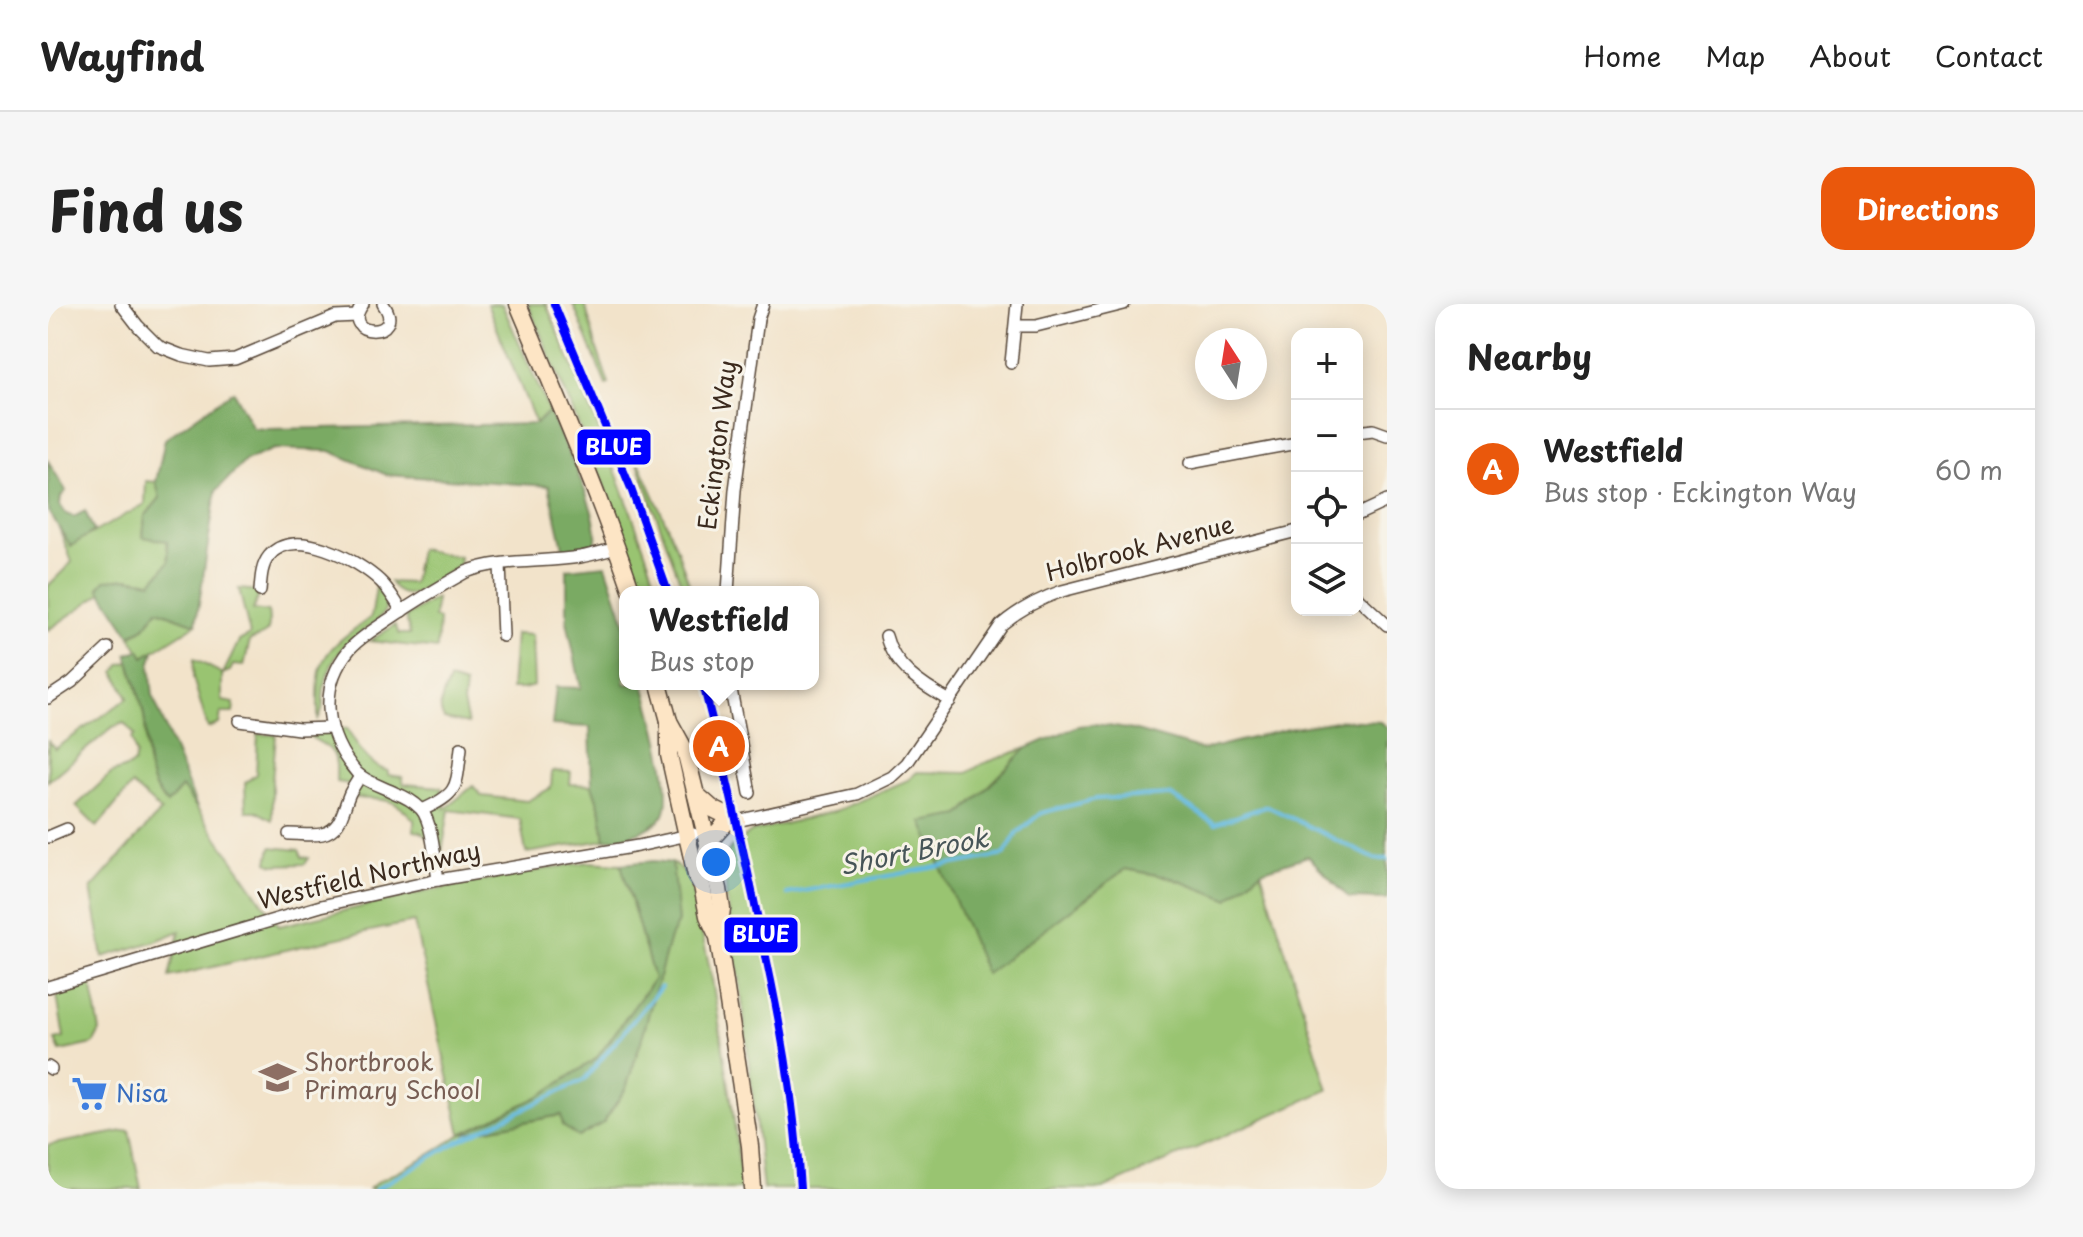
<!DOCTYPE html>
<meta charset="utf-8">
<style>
body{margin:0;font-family:"Playpen Sans",sans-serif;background:#f6f6f6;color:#222}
.controls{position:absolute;right:24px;top:24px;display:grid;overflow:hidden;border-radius:16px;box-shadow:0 4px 20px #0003}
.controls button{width:72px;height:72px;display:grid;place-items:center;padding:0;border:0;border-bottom:2px solid #e0e0e0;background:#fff;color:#222;font:40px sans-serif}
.compass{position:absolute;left:1147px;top:24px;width:72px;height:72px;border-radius:50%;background:#fff;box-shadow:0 4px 20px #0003;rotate:348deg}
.you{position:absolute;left:668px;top:558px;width:28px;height:28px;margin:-20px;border:6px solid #fff;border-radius:50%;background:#1a73e8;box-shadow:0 0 0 12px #1a73e833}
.badge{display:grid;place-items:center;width:52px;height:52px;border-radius:50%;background:#ea580c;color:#fff;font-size:26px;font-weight:700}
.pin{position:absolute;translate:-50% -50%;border:4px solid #fff;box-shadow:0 2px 8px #0006}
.popup{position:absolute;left:571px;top:282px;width:200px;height:104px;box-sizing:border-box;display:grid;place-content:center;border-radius:16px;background:#fff;filter:drop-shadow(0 2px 6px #0005);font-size:26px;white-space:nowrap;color:#767676}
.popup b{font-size:30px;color:#222}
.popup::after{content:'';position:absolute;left:50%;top:100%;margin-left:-16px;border:16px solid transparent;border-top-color:#fff}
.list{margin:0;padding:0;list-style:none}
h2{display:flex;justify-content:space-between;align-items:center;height:104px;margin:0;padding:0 32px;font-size:34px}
h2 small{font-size:26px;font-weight:400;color:#767676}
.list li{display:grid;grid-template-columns:52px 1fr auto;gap:24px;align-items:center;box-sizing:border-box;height:120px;padding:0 32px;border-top:2px solid #e0e0e0}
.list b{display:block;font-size:30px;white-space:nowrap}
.list p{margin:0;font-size:26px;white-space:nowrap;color:#767676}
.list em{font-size:26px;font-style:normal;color:#767676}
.icon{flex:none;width:44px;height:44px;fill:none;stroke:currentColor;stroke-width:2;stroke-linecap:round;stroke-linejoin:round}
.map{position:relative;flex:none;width:1339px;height:885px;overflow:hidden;border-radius:24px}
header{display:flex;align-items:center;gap:48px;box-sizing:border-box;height:112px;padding:0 40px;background:#fff;border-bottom:2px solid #e0e0e0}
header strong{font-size:38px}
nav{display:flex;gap:44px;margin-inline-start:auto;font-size:28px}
.intro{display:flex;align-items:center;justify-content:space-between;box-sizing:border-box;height:192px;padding:0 48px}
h1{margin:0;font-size:56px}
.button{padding:20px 36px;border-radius:24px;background:#ea580c;color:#fff;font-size:28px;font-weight:700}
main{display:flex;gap:48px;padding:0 48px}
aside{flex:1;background:#fff;border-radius:24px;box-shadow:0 4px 20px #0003}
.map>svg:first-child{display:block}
.green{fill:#99c471;stroke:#6a7748;stroke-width:2}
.forest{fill:#7aaa63;stroke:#5a6a40;stroke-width:2}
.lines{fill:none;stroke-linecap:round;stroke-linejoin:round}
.stream{stroke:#63bae0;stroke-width:4}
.minor-casing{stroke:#564638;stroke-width:14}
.secondary-casing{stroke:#564638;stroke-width:19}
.minor{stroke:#fff;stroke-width:11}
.secondary{stroke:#fde5c5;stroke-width:16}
.tram-1-casing{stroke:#f7f3e8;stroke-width:14}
.tram-1{stroke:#00f;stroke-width:8}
.labels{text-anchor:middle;stroke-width:6;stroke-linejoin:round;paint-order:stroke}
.street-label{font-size:24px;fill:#3b2a1e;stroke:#f7f3e8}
.education-label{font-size:24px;fill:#785e54;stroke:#f7f3e8;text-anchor:start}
.shop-label{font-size:24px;fill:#366cbe;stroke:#f7f3e8;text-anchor:start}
.water-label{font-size:26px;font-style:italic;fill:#475558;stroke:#f7f3e8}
.line-badge{stroke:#f7f3e8;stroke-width:3}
.badge-label{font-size:22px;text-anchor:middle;font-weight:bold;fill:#fff}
</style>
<header>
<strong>Wayfind</strong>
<nav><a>Home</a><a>Map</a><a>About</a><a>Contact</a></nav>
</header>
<div class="intro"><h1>Find us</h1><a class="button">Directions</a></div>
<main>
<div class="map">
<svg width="1339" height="885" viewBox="0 0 1339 885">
<rect width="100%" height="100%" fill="#f7f3e8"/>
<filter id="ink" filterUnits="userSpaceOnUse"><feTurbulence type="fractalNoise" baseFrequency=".0125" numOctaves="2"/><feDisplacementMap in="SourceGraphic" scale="16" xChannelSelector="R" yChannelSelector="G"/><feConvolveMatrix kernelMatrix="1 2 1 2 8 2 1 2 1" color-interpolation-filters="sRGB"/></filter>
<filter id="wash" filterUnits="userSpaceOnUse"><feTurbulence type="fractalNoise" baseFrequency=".006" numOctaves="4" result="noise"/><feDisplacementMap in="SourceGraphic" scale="32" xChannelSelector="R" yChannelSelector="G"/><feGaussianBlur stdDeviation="1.8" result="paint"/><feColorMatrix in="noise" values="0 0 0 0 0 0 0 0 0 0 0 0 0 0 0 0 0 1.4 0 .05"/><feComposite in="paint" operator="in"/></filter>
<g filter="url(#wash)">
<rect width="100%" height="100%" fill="#f2e3ca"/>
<g class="green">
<polygon points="439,0 454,0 501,107 488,120"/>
<path d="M480,0H498C539,95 579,190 611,288H593L555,179Z"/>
<polygon points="525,0 537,0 548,42 561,80 558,81"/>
<polygon points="581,135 626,237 644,288 636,288"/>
<polygon points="98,177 108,178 112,194 97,212 95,233 119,237 121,258 104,278 79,274 51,284 54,289 0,326 0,282 24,258 11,224 23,241 97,200"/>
<path d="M371,245L412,253L411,262L366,290C353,292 349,288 342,278L365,279Z"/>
<path d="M328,283C359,311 310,324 295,343C286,354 279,370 276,384C274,396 277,405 270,415C270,400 269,377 273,363C280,341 304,327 322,314L324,309Z"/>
<path d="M191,285L212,287L205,306L220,308C223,328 221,330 202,336L196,362L185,361L182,367L174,370V397L186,399L185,409H173L171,420L160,424L145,374L146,355L175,370L191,337L202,331Z"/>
<polygon points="388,294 386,314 391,315 389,345 322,337 347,321 351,330 362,330 358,313"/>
<polygon points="110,306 148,320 96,353 82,332 95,325"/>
<polygon points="467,330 484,331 486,382 475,385 463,385"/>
<path d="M81,358C86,376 93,394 96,412C101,444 94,476 119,500L134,483L231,622L376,588L503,564L540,558L573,560L606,675L549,754L492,792L418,829L513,811L555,819L578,784L593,737L622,633L630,618L624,559L635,566L643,582L652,620L664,675L684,801L694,885H321L329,878L383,850L413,830L366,618C284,634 202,655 121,673L132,627L108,637L55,653L43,585L113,507L84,481L49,523L28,502L64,469L81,463L86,459L88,451L84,435L87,431L76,419L65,423L0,477V437L7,445L80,394L67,368L73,360Z"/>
<path d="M401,376L417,381L415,399L420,420L396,415C388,402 396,390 401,376Z"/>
<path d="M299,424C309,441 320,462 340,467V471L354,473L356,480L393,483L397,505L425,482L434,492L479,497L503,484L504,467L523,468L522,480L544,481L553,508L557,536L478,549L472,515L401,506L394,548L373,528L366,527V516C344,492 339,497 309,494L302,480L288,478C289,446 287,447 259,431Z"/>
<polygon points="210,430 228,431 224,477 224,516 208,507 198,507 197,479 208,470"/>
<polygon points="979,444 912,511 939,669 1077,565 1121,573 1180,595 1213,567 1280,786 1055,885 715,885 692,678 678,591 677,553 681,546 703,528 785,508 860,476 869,468 919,469 934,460"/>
<polygon points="223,543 251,546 254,553 261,554 257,560 225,561 220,558"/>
<polygon points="43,679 52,727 45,740 12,747 7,736 16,734 9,692"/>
<polygon points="81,826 93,885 0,885 0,841"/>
</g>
<g class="forest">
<path d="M185,87L205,124L219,125L488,120L501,107C513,135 556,214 547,241L538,246L516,248L501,182L339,171L282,147L226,145L197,157L168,187L148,320L110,306L95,325L82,331L51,284L57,276L79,274L104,278L121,258L119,237L95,233L97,212L112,194L108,178L117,135Z"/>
<polygon points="0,157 18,187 13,193 12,201 18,210 26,213 37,207 46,227 23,242 0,207"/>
<path d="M558,261L577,319V380H596C603,404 630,495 614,513C601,529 576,533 557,536L553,508L544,481L542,423L504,421L508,383L533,384L519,317V265Z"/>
<path d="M92,346L96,353L106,347L102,362L105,392L150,506L134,483L119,500C94,475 101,444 96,411C92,391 85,370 79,350Z"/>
<polygon points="1294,416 1333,418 1339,423 1339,595 1301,594 1260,552 1213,567 1180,595 1121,573 1077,565 938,670 874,518 912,511 979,444 1030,422 1048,420 1085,426 1155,446 1240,425"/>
<polygon points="606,557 624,559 630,618 622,633 593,737 578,784 555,819 530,833 515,822 513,811 413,830 492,792 548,755 606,675 573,560"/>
</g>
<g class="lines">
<g class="stream">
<polyline points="739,590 956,551 969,529 993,509 1048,495 1122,491 1167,520 1219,502 1327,555 1339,555"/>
<polyline points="328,885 412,836 536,776 613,683"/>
</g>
</g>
</g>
<g filter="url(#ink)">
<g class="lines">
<defs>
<g id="minor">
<polyline points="73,0 90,22 110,42 133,51 161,57 187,55 287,13 309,12"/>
<path d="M315,0C289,35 361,35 335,0"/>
<polyline points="968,22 988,22 1076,0"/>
<polyline points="963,59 969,0"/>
<polyline points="1309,128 1325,126 1339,131"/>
<polyline points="1142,159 1249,139"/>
<polyline points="1309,211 1339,197"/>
<polyline points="452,260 455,332"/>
<path d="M212,287C213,275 213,262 221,252C246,221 310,256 332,277C341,285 347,297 354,307"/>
<polyline points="680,288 687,186 710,15 715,0"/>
<polyline points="1309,293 1339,321"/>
<path d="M838,332C845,363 875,382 902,397"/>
<polyline points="682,380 702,489"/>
<polyline points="0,394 24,378 60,344"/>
<polyline points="192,417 251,425 283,424"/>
<path d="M374,506C412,489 408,483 413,444"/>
<path d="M684,518L809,490L844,473L859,459L953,321C972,305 991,295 1014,287L1249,227"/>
<path d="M241,530C252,530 264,532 274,530C294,526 295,504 302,489C305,483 309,478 312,472"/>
<polyline points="0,533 19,525"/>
<path d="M390,576C387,558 385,519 373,505C366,498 356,492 347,489C335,483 318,478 309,469C278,433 269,385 301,346C311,334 327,325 340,316C365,299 391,283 418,268C454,254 494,259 532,253C544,251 557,247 569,244"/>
<polyline points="0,683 273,602 390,576 590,542 645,530"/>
<polyline points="0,763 3,765"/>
</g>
<g id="secondary">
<path d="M470,0C510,95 551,190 584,288"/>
<polyline points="611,380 621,417 637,446 671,585 674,605 670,632"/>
<polyline points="621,417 621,451 639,532 648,571 654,582 660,612 670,633 702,842 705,885"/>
<polyline points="648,490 665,505 689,517"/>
<polyline points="659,545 665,533 676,521"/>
</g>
</defs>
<use href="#minor" class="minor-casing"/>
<use href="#secondary" class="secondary-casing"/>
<use href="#minor" class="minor"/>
<use href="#secondary" class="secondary"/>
<defs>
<g id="tram-1">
<polyline points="506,0 582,182 620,288"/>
<path d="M655,380C676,461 695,543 712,625C731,711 747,797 752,885"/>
</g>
</defs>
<use href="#tram-1" class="tram-1-casing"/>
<use href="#tram-1" class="tram-1"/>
</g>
</g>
<defs>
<symbol id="school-bare" viewBox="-9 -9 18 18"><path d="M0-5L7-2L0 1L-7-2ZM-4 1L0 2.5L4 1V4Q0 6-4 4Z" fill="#8d6e63" stroke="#f7f3e8" stroke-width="2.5" paint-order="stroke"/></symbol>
<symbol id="supermarket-bare" viewBox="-9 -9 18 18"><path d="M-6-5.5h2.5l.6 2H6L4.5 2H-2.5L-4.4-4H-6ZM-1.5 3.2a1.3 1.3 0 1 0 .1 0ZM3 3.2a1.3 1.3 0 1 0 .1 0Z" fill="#3f7fe0" stroke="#f7f3e8" stroke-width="2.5" paint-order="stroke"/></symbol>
</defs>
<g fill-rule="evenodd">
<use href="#school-bare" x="204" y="748" width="51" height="51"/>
<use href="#supermarket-bare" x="16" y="764" width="51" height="51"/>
</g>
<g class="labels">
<g class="street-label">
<text transform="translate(670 141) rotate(-83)" y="8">Eckington Way</text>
<text transform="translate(1092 245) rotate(-15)" y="8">Holbrook Avenue</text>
<text transform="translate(321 572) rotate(-13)" y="8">Westfield Northway</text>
</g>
<g class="education-label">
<text x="256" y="767">Shortbrook<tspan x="256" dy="28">Primary School</tspan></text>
</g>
<g class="shop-label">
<text x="68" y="798">Nisa</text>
</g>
<g class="water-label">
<text transform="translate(866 548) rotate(-11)" y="9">Short Brook</text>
</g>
</g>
<g class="line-badge">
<rect x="528" y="124" width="76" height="38" rx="8" fill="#00f"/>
<rect x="675" y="612" width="76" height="38" rx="8" fill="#00f"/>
</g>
<g class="badge-label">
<text x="566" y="151">BLUE</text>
<text x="713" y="638">BLUE</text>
</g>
</svg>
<div class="controls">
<button>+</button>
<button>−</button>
<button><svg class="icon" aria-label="locate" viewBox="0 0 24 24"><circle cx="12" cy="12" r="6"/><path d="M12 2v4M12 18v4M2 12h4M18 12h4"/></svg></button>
<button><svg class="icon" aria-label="layers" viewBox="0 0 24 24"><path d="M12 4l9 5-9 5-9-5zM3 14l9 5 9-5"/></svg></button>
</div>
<svg class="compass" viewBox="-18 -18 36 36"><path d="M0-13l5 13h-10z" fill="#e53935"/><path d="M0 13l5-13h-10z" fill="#767676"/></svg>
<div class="you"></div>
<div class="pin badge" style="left:671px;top:442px">A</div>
<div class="popup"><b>Westfield</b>Bus stop</div>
</div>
<aside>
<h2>Nearby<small></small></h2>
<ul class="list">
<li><span class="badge">A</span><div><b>Westfield</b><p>Bus stop · Eckington Way</p></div><em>60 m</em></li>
</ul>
</aside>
</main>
